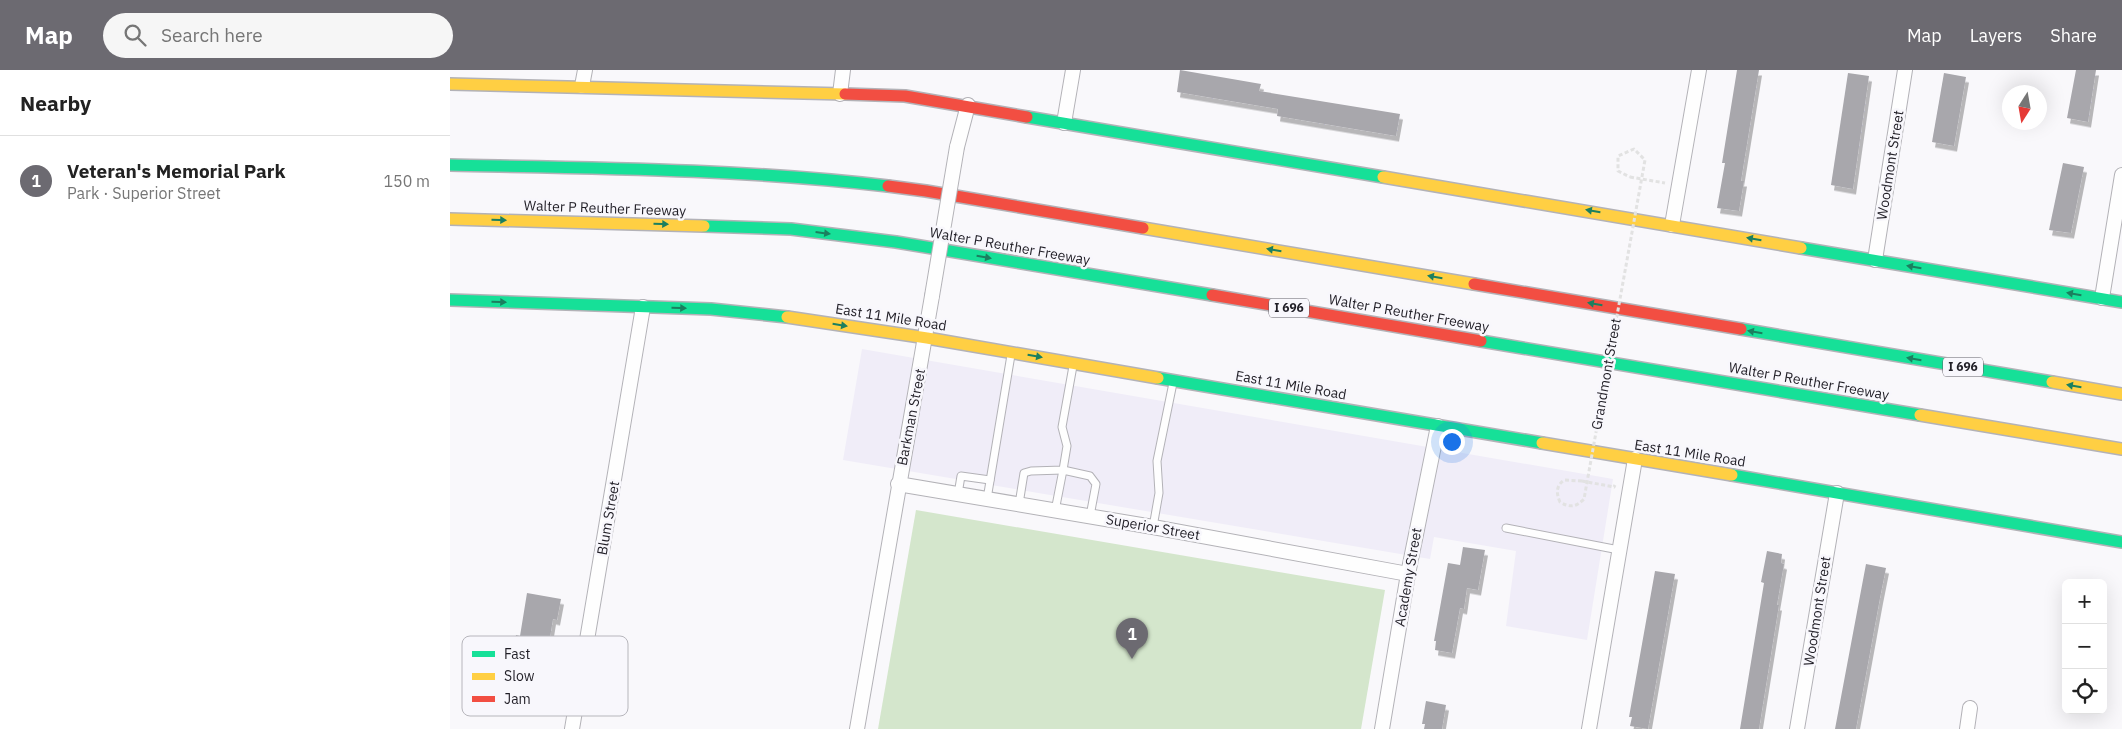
<!DOCTYPE html>
<meta charset="utf-8">
<style>
body{margin:0;font-family:"IBM Plex Sans",sans-serif;background:#f6f6f6;color:#222}
.controls{position:absolute;right:15px;bottom:15px;display:grid;overflow:hidden;border-radius:8px;box-shadow:0 5px 20px #0002}
.controls button{width:45px;height:45px;display:grid;place-items:center;padding:0;border:0;border-bottom:1px solid #e0e0e0;background:#fff;color:#222;font:25px sans-serif}
.compass{position:absolute;left:1552px;top:15px;width:45px;height:45px;border-radius:50%;background:#fff;box-shadow:0 5px 20px #0002;rotate:191deg}
.you{position:absolute;left:1001px;top:371px;width:18px;height:18px;margin:-12px;border:4px solid #fff;border-radius:50%;background:#1a73e8;box-shadow:0 0 0 8px #1a73e833}
.badge{display:grid;place-items:center;width:32px;height:32px;border-radius:50%;background:#6c6a71;color:#fff;font-size:16px;font-weight:700}
.pin{position:absolute;translate:-50% -41px;filter:drop-shadow(0 1px 2px #0008)}
.pin::after{content:'';position:absolute;top:26px;width:18px;height:15px;background:inherit;clip-path:polygon(0 0,100% 0,50% 100%)}
.list{margin:0;padding:0;list-style:none}
h2{display:flex;justify-content:space-between;align-items:center;height:65px;margin:0;padding:0 20px;font-size:21px}
h2 small{font-size:16px;font-weight:400;color:#767676}
.list li{display:grid;grid-template-columns:32px 1fr auto;gap:15px;align-items:center;box-sizing:border-box;height:90px;padding:0 20px;border-top:1px solid #e0e0e0}
.list b{display:block;font-size:19px;white-space:nowrap}
.list p{margin:0;font-size:16px;white-space:nowrap;color:#767676}
.list em{font-size:16px;font-style:normal;color:#767676}
.icon{flex:none;width:28px;height:28px;fill:none;stroke:currentColor;stroke-width:2;stroke-linecap:round;stroke-linejoin:round}
.map{position:relative;flex:none;width:1672px;height:659px;overflow:hidden}
header{display:flex;align-items:center;gap:30px;box-sizing:border-box;height:70px;padding:0 25px;background:#6c6a71;color:#fff}
header strong{font-size:24px}
nav{display:flex;gap:28px;margin-inline-start:auto;font-size:18px}
.search{width:350px;height:45px;background:#f6f6f6;display:flex;align-items:center;gap:12px;box-sizing:border-box;padding:0 18px;border-radius:28px;color:#767676;font-size:19px}
main{display:flex}
aside{flex:1;background:#fff}
.map>svg:first-child{display:block}
.commercial{fill:#f0edf8}
.green{fill:#d4e6cc}
.building{fill:#a8a7ac;filter:url(#shadow)}
.lines{fill:none;stroke-linecap:round;stroke-linejoin:round}
.lane-casing{stroke:#b3b2b7;stroke-width:9}
.street-casing{stroke:#b3b2b7;stroke-width:16}
.fast-casing{stroke:#b3b2b7;stroke-width:14}
.slow-casing{stroke:#b3b2b7;stroke-width:14}
.jam-casing{stroke:#b3b2b7;stroke-width:14}
.path{stroke:#e2e2e2;stroke-width:3;stroke-dasharray:4 2.5;stroke-linecap:butt}
.lane{stroke:#fefefe;stroke-width:7}
.street{stroke:#fefefe;stroke-width:14}
.fast{stroke:#16e098;stroke-width:11}
.slow{stroke:#ffcf43;stroke-width:11}
.jam{stroke:#f24e42;stroke-width:11}
.street-bridge-casing{stroke:#b3b2b7;stroke-width:16;stroke-linecap:butt}
.path-bridge{stroke:#e2e2e2;stroke-width:3;stroke-dasharray:4 2.5;stroke-linecap:butt}
.street-bridge{stroke:#fefefe;stroke-width:14}
.oneway{fill:#1b7f5f}
.labels{text-anchor:middle;stroke-width:5;stroke-linejoin:round;paint-order:stroke}
.shield{fill:#f8f7fc;stroke:#615f66;stroke-width:1}
.shield-label{font-size:12px;font-weight:bold;fill:#201e26}
.street-label{font-size:14px;fill:#201e26;stroke:#f8f7fc}
.key{fill:#f8f7fc;stroke:#b7b6bc;stroke-width:1}
.key-label{font-size:14px;fill:#201e26}
</style>
<header>
<strong>Map</strong>
<div class="search"><svg class="icon" aria-label="search" viewBox="0 0 24 24"><circle cx="10" cy="10" r="6"/><path d="M15 15l6 6"/></svg>Search here</div>
<nav><a>Map</a><a>Layers</a><a>Share</a></nav>
</header>
<main>
<aside>
<h2>Nearby<small></small></h2>
<ul class="list">
<li><span class="badge">1</span><div><b>Veteran's Memorial Park</b><p>Park · Superior Street</p></div><em>150 m</em></li>
</ul>
</aside>
<div class="map">
<svg width="1672" height="659" viewBox="0 0 1672 659">
<defs>
<filter id="shadow"><feDropShadow dx="3" dy="5.5" stdDeviation="0" flood-color="#0004"/></filter>
</defs>
<rect width="100%" height="100%" fill="#f9f8fb"/>
<polygon class="commercial" points="412,279 1163,409 1137,570 1056,556 1066,481 984,467 980,489 393,390"/>
<polygon class="green" points="466,440 935,520 911,659 428,659"/>
<g class="building">
<polygon points="730,0 811,14 809,21 950,44 946,66 827,46 828,39 727,22"/>
<polygon points="1287,0 1309,0 1291,111 1294,111 1289,141 1267,138 1275,93 1272,93"/>
<polygon points="1626,0 1646,0 1638,52 1617,48"/>
<polygon points="1398,3 1419,6 1403,119 1381,115"/>
<polygon points="1494,3 1516,7 1504,76 1482,72"/>
<polygon points="1613,93 1634,97 1621,163 1599,160"/>
<polygon points="1013,477 1035,480 1028,520 1017,518 1014,539 1010,538 1002,583 985,580 986,571 984,571 998,493 1010,495"/>
<polygon points="1317,481 1332,484 1331,493 1334,494 1327,535 1329,535 1309,659 1290,659 1314,513 1311,512"/>
<polygon points="1416,494 1436,498 1430,528 1406,659 1385,659"/>
<polygon points="1205,501 1225,504 1198,659 1180,656 1182,647 1179,647"/>
<polygon points="77,523 111,529 107,550 103,549 96,592 63,587 66,565 70,566"/>
<polygon points="976,631 996,635 992,659 974,659 975,654 972,654"/>
</g>
<g class="lines">
<defs>
<g id="lane">
<polyline points="508,424 511,406 540,410"/>
<polyline points="537,429 561,285"/>
<polyline points="569,434 574,403 581,401 613,400 617,376 612,357 623,296"/>
<polyline points="605,441 613,400 640,406 646,414 640,446"/>
<polyline points="703,457 709,423 707,391 723,313"/>
<polyline points="1056,458 1169,480"/>
</g>
<g id="street">
<polyline points="132,16 135,0"/>
<polyline points="390,24 393,0"/>
<polyline points="614,53 623,0"/>
<polyline points="507,77 518,35"/>
<polyline points="1222,155 1249,0"/>
<polyline points="1425,190 1455,0"/>
<polyline points="1652,228 1672,105"/>
<polyline points="448,414 703,457 958,504"/>
<polyline points="122,659 193,237"/>
<polyline points="407,659 482,226"/>
<polyline points="932,659 958,504 988,356"/>
<polyline points="1139,659 1185,389"/>
<polyline points="1347,659 1387,423"/>
<polyline points="1517,659 1520,638"/>
</g>
<g id="fast">
<polyline points="577,47 933,107"/>
<path d="M0,95C146,98 293,99 438,116"/>
<polyline points="254,156 341,159 446,172 762,225"/>
<polyline points="1351,178 1672,232"/>
<polyline points="0,230 261,239 337,247"/>
<polyline points="1291,259 1602,312"/>
<polyline points="1031,271 1470,345"/>
<polyline points="708,308 1092,373"/>
<polyline points="1282,405 1672,472"/>
</g>
<g id="slow">
<polyline points="0,14 395,24"/>
<polyline points="933,107 1351,178"/>
<polyline points="0,149 254,156"/>
<polyline points="693,158 1024,214"/>
<polyline points="337,247 477,268 708,308"/>
<polyline points="1602,312 1672,324"/>
<polyline points="1470,345 1672,379"/>
<polyline points="1092,373 1282,405"/>
</g>
<g id="jam">
<polyline points="395,24 455,26 577,47"/>
<polyline points="438,116 476,121 693,158"/>
<polyline points="1024,214 1291,259"/>
<polyline points="762,225 1031,271"/>
</g>
</defs>
<use href="#lane" class="lane-casing"/>
<use href="#street" class="street-casing"/>
<use href="#fast" class="fast-casing"/>
<use href="#slow" class="slow-casing"/>
<use href="#jam" class="jam-casing"/>
<g class="path">
<polyline points="1180,107 1215,113"/>
<polyline points="1132,411 1164,417 1165,415"/>
</g>
<use href="#lane" class="lane"/>
<use href="#street" class="street"/>
<use href="#fast" class="fast"/>
<use href="#slow" class="slow"/>
<use href="#jam" class="jam"/>
<defs>
<polyline id="street-bridge" points="482,226 507,77"/>
</defs>
<use href="#street-bridge" class="street-bridge-casing"/>
<path class="path-bridge" d="M1132,411L1114,410C1106,416 1106,423 1110,432C1120,438 1126,437 1134,429L1195,90L1184,79L1168,86V101L1180,107"/>
<use href="#street-bridge" class="street-bridge"/>
</g>
<defs><path id="oneway-solid" d="M-6-.8H1V-3.2L6.5 0L1 3.2V.8H-6Z" transform="scale(1.25)"/></defs>
<g class="oneway">
<use href="#oneway-solid" transform="translate(1143 141) rotate(-170)"/>
<use href="#oneway-solid" transform="translate(49 150) rotate(1)"/>
<use href="#oneway-solid" transform="translate(211 154) rotate(2)"/>
<use href="#oneway-solid" transform="translate(373 163) rotate(7)"/>
<use href="#oneway-solid" transform="translate(1304 169) rotate(-170)"/>
<use href="#oneway-solid" transform="translate(824 180) rotate(-170)"/>
<use href="#oneway-solid" transform="translate(534 187) rotate(10)"/>
<use href="#oneway-solid" transform="translate(1464 197) rotate(-170)"/>
<use href="#oneway-solid" transform="translate(985 207) rotate(-170)"/>
<use href="#oneway-solid" transform="translate(1624 224) rotate(-170)"/>
<use href="#oneway-solid" transform="translate(49 232) rotate(2)"/>
<use href="#oneway-solid" transform="translate(1145 234) rotate(-170)"/>
<use href="#oneway-solid" transform="translate(229 238) rotate(2)"/>
<use href="#oneway-solid" transform="translate(390 255) rotate(9)"/>
<use href="#oneway-solid" transform="translate(1305 262) rotate(-170)"/>
<use href="#oneway-solid" transform="translate(585 286) rotate(10)"/>
<use href="#oneway-solid" transform="translate(1464 289) rotate(-170)"/>
<use href="#oneway-solid" transform="translate(1624 316) rotate(-170)"/>
</g>
<g class="labels">
<g class="shield">
<rect x="819" y="228.5" width="40" height="19" rx="4"/>
<rect x="1493" y="287.5" width="40" height="19" rx="4"/>
</g>
<g class="shield-label">
<text x="839" y="242">I 696</text>
<text x="1513" y="301">I 696</text>
</g>
<g class="street-label">
<text transform="translate(1440 95) rotate(-81)" y="5">Woodmont Street</text>
<text transform="translate(155 138) rotate(2)" y="5">Walter P Reuther Freeway</text>
<text transform="translate(560 176) rotate(10)" y="5">Walter P Reuther Freeway</text>
<text transform="translate(959 243) rotate(10)" y="5">Walter P Reuther Freeway</text>
<text transform="translate(441 247) rotate(9)" y="5">East 11 Mile Road</text>
<text transform="translate(1156 304) rotate(-80)" y="5">Grandmont Street</text>
<text transform="translate(1359 311) rotate(10)" y="5">Walter P Reuther Freeway</text>
<text transform="translate(841 315) rotate(10)" y="5">East 11 Mile Road</text>
<text transform="translate(461 347) rotate(-79)" y="5">Barkman Street</text>
<text transform="translate(1240 383) rotate(9)" y="5">East 11 Mile Road</text>
<text transform="translate(158 448) rotate(-80)" y="5">Blum Street</text>
<text transform="translate(703 457) rotate(10)" y="5">Superior Street</text>
<text transform="translate(958 507) rotate(-80)" y="5">Academy Street</text>
<text transform="translate(1367 541) rotate(-81)" y="5">Woodmont Street</text>
</g>
</g>
<rect x="12" y="566" width="166" height="80" rx="8" class="key"/>
<rect x="22" y="581" width="23" height="6" fill="#16e098"/>
<rect x="22" y="603" width="23" height="7" fill="#ffcf43"/>
<rect x="22" y="626" width="23" height="6" fill="#f24e42"/>
<g class="key-label">
<text x="54" y="589">Fast</text>
<text x="54" y="611">Slow</text>
<text x="54" y="634">Jam</text>
</g>
</svg>
<div class="controls">
<button>+</button>
<button>−</button>
<button><svg class="icon" aria-label="locate" viewBox="0 0 24 24"><circle cx="12" cy="12" r="6"/><path d="M12 2v4M12 18v4M2 12h4M18 12h4"/></svg></button>
</div>
<svg class="compass" viewBox="-18 -18 36 36"><path d="M0-13l5 13h-10z" fill="#e53935"/><path d="M0 13l5-13h-10z" fill="#767676"/></svg>
<div class="you"></div>
<div class="pin badge" style="left:682px;top:589px">1</div>
</div>
</main>
